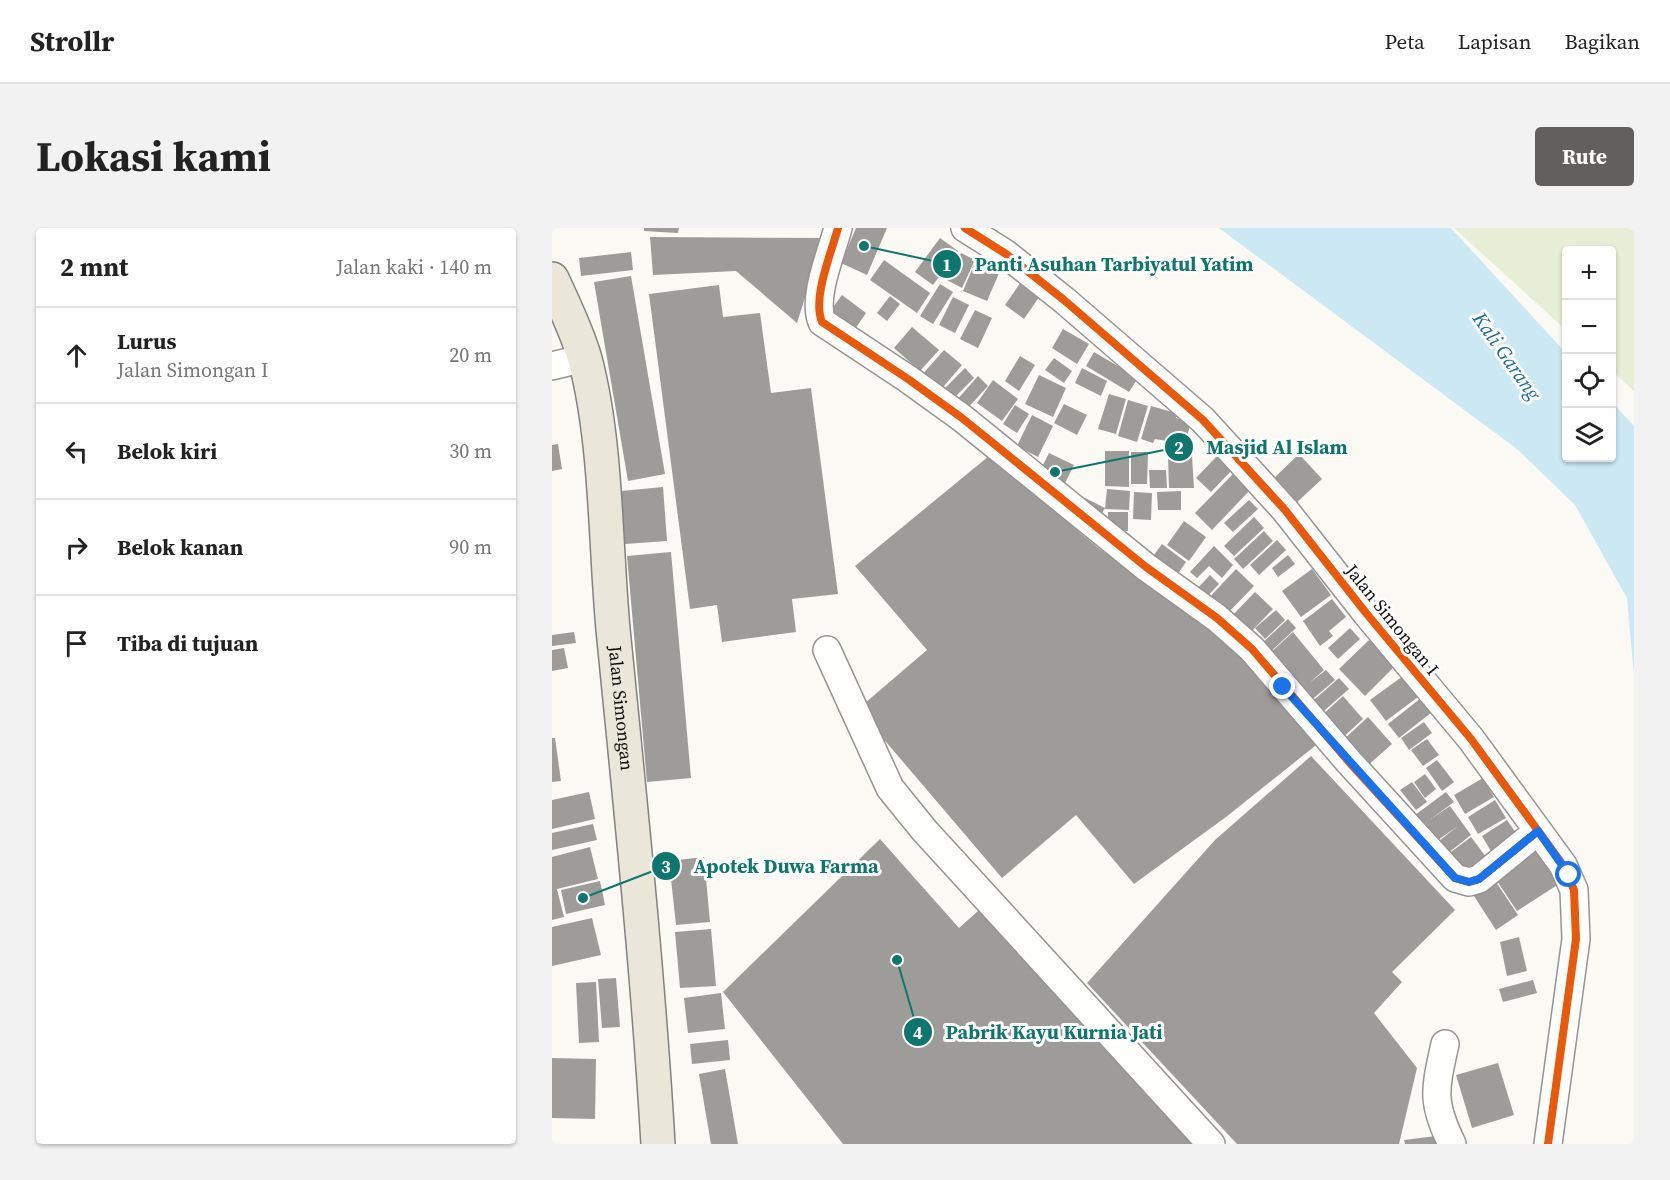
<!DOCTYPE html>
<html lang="id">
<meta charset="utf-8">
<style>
body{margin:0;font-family:"Source Serif 4",serif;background:#f2f2f2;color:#222}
.controls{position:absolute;right:18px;top:18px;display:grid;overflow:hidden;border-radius:6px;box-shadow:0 2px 4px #0004}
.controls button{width:54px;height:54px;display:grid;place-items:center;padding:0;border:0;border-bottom:2px solid #e0e0e0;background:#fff;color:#222;font:30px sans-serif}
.stop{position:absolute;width:18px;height:18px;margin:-14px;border:4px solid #1a73e8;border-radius:50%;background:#fff}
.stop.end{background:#1a73e8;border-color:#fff;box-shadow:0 2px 6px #0008}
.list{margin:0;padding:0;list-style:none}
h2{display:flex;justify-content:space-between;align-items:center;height:78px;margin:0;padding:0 24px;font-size:26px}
h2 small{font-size:20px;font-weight:400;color:#767676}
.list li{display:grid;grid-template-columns:39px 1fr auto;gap:18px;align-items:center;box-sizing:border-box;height:96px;padding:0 24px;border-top:2px solid #e0e0e0}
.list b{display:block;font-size:22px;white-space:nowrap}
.list p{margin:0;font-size:20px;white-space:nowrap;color:#767676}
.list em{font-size:20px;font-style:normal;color:#767676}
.icon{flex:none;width:33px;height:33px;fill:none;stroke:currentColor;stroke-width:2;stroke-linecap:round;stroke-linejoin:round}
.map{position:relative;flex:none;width:1082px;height:916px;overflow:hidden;border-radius:6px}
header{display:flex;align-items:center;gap:36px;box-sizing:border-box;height:84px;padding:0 30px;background:#fff;border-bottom:2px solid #e0e0e0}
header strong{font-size:28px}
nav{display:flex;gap:33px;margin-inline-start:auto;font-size:21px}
.intro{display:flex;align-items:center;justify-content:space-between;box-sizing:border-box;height:144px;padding:0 36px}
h1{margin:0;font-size:42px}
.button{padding:15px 27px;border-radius:6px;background:#61605e;color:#fff;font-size:21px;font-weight:700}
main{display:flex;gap:36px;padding:0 36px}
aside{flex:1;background:#fff;border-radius:6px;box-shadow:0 2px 4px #0004}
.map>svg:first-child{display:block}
.grass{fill:#e6efd5}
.water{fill:#cbe8f3}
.building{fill:#9e9c99}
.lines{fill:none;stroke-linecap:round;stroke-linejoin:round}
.minor-casing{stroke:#949492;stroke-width:30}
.major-casing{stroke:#82817f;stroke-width:36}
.minor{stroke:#fefefd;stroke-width:27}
.major{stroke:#ebe6da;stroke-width:33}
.cycleway-casing{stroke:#fff;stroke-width:11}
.cycleway{stroke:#e8590c;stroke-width:8}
.route{stroke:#1a73e8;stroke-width:8}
.labels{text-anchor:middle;stroke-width:6;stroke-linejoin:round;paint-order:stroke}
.street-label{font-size:18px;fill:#0e0e0e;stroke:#fff}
.water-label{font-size:20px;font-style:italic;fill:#1c6c9b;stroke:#fff}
.leader{fill:none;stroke:#0f766e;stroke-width:2}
.callout-dot{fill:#0f766e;stroke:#fff;stroke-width:2}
.mark-label{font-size:18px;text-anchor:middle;font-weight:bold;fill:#fff}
.callout-label{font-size:20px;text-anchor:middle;font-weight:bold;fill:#0f766e;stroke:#fff;stroke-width:6;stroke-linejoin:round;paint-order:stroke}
</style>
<header>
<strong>Strollr</strong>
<nav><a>Peta</a><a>Lapisan</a><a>Bagikan</a></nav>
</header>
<div class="intro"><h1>Lokasi kami</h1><a class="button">Rute</a></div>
<main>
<aside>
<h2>2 mnt<small>Jalan kaki · 140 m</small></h2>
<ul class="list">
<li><svg class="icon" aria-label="ahead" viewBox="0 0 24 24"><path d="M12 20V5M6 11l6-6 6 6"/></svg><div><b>Lurus</b><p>Jalan Simongan I</p></div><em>20 m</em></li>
<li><svg class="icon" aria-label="left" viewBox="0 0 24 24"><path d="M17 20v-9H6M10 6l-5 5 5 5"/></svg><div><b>Belok kiri</b></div><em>30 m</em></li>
<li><svg class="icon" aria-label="right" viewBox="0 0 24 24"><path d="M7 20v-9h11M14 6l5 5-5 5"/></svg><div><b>Belok kanan</b></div><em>90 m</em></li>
<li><svg class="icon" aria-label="arrive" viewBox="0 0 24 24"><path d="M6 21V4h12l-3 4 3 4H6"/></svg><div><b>Tiba di tujuan</b></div></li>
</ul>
</aside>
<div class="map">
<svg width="1082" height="916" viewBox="0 0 1082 916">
<rect width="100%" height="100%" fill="#faf9f4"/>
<polygon class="grass" points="902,0 1082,0 1082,163 1060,143 1060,22 1014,22 1014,102"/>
<polygon class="water" points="667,0 899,0 1014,125 1014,230 1060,230 1060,174 1082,198 1082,447 1075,370 1023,277 965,221"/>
<g class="building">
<polygon points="92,0 127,0 126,5 92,3"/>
<polygon points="304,0 335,0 315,47 289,35"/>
<polygon points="98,9 272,10 245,95 184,43 101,47"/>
<polygon points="388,10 406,23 381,57 363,44"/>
<polygon points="79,24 81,42 29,48 27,30"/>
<polygon points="409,25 423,32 410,60 395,52"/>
<polygon points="332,32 378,65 365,85 318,52"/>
<polygon points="424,32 448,43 435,73 411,63"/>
<polygon points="79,48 113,246 76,253 42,54"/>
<polygon points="471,51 490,65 472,91 453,77"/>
<polygon points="388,56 401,64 381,96 368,88"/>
<polygon points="167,57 171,89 208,85 219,165 259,160 286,366 240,371 244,404 170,414 165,377 138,381 97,66"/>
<polygon points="290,67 314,85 301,104 276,86"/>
<polygon points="338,68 348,76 335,93 325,85"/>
<polygon points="401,69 417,77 403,105 387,97"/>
<polygon points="423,82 440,90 426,120 408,111"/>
<polygon points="360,99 387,122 368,143 342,120"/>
<polygon points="511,101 537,116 525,136 500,120"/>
<polygon points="392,122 410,137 386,165 368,149"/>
<polygon points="542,124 586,150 577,164 534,138"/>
<polygon points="468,128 483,137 467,163 453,153"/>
<polygon points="502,130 520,143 512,155 493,142"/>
<polygon points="413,140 422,150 403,169 393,160"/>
<polygon points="530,140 555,153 549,168 523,155"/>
<polygon points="487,147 514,160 501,189 473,176"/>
<polygon points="426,148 436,158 414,182 404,173"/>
<polygon points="441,152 466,171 450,193 425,175"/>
<polygon points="557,166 574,171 564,206 546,201"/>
<polygon points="576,172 596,178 585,214 566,208"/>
<polygon points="512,176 535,187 525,207 502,195"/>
<polygon points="463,177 477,186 465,205 451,196"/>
<polygon points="599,178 624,185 624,190 639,195 634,211 622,208 621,214 603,211 601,215 589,211"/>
<polygon points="480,187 501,198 486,229 465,218"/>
<polygon points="6,216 10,241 0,243 0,217"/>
<polygon points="553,223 577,223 577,259 553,258"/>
<polygon points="579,224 596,224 595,256 579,256"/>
<polygon points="497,225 522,237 509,263 484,251"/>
<polygon points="747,226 770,251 743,276 720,252"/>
<polygon points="437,228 545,319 698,431 768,514 674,589 582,656 524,587 450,650 306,481 375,422 303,338"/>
<polygon points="640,228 642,260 617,260 616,229"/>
<polygon points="665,228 680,242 659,264 644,250"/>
<polygon points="597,242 614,242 615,260 598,260"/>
<polygon points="682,245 699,261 660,302 643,285"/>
<polygon points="111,259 115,313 73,316 69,263"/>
<polygon points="555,261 578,263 577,282 553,281"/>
<polygon points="629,263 629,282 606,282 605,264"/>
<polygon points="582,264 600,265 599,292 581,291"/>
<polygon points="533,270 553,280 546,292 527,281"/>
<polygon points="697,272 706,281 681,304 672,295"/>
<polygon points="556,284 576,284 576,303 556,302"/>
<polygon points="702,289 712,300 682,328 672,318"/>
<polygon points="632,293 654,309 637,333 615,317"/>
<polygon points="712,303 721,313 691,341 682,331"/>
<polygon points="725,312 734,322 707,347 698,337"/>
<polygon points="610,316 634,334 620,354 596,335"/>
<polygon points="662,318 681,337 670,350 657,338 645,350 638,344"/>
<polygon points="119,324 139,550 95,554 75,328"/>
<polygon points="736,327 743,336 726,349 720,340"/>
<polygon points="684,341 702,358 671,390 654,373"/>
<polygon points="760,341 779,367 749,389 730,363"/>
<polygon points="658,347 667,356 651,373 642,364"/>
<polygon points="703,364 721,381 694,409 676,392"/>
<polygon points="780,371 794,389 777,403 781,408 768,418 751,393"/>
<polygon points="724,382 733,392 713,411 703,400"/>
<polygon points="736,391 744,400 715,427 707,418"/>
<polygon points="798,400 808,411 786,431 776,420"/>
<polygon points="22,404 24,415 0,418 0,407"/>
<polygon points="741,404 772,442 757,455 774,442 783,452 756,475 735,450 741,445 734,449 715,428"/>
<polygon points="817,412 843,438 813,468 787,441"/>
<polygon points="12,420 16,440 0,443 0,422"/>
<polygon points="851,448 866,469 834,493 818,472"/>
<polygon points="787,450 797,461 765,489 755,478"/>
<polygon points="791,468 811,491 787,513 767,490"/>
<polygon points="869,470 880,484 847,510 836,496"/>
<polygon points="816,489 840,516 814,539 791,512"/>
<polygon points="872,494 880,505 857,522 849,510"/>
<polygon points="0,510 3,510 9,553 0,554"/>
<polygon points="875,511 887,527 871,538 859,522"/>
<polygon points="759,528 903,682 840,744 850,754 822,785 865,840 847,916 685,916 535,755 663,612"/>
<polygon points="885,532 902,554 890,563 874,540"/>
<polygon points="873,546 884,561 873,570 862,554"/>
<polygon points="931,550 942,569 913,586 902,567"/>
<polygon points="860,554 875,574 864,582 848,562"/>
<polygon points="37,564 43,591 0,601 0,572"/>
<polygon points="894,564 902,574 876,593 898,578 919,607 896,625 887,613 906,598 886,612 873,595 866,600 859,590"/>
<polygon points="943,572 954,590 926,606 916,589"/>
<polygon points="955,592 966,608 940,625 930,608"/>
<polygon points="41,596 45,612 0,622 0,605"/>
<polygon points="919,609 937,633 914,651 895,627"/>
<polygon points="328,611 407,700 435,675 648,916 291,916 171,764"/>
<polygon points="986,618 1010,654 965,683 943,650"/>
<polygon points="38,619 46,651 5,661 12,689 0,692 0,629"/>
<polygon points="152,629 158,694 124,697 117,633"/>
<polygon points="942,651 966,687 944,702 920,665"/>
<polygon points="48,653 53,677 14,686 9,662"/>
<polygon points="40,690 49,727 0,738 0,699"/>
<polygon points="159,701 164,758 128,760 123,704"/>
<polygon points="967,709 975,743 955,748 948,714"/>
<polygon points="64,750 68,799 50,800 46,751"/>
<polygon points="981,752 985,765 951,774 947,761"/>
<polygon points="44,754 47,814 27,815 24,755"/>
<polygon points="169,765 173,801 136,805 132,770"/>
<polygon points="176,812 178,832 140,836 138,816"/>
<polygon points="0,830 44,831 43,891 0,890"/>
<polygon points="946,835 962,887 920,900 904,847"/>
<polygon points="173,841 186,916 159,916 147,846"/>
<polygon points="884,908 885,916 853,916 852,912"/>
</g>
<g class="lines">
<defs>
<g id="minor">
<path d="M286,0C279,26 260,70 270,94L356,151L410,190L594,339L665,390L700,421L797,534L903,650L917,654L927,651L986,603"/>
<polyline points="413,0 454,26 512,72 651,192 733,282 814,385 919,511 1011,637 1022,662 1024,711 996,916"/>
<polyline points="0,138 33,130"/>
<polyline points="275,422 338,560 372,602 659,916"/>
<path d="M893,816C883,862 879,873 900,916"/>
</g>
<g id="major">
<path id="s1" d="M0,51C12,77 25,103 33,131C55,215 53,314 61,401C78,573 96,744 106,916"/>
</g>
</defs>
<use href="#minor" class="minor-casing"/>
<use href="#major" class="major-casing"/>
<use href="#minor" class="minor"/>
<use href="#major" class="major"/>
<defs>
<g id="cycleway">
<path d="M286,0C279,26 260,70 270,94L356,151L410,190L594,339L665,390L700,421L797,534L903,650L917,654L927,651L986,603"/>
<polyline points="413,0 454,26 512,72 651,192 733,282 814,385 919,511 1011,637 1022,662 1024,711 996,916"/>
</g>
</defs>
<use href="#cycleway" class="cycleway-casing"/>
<use href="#cycleway" class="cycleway"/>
</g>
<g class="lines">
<polyline class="route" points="731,459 903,650 917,654 927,651 986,603 1017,647"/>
</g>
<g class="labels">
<g class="street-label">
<text transform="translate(840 392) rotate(51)" y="6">Jalan Simongan I</text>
<text dy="6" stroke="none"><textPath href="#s1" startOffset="438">Jalan Simongan</textPath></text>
</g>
<g class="water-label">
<text transform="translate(955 128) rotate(55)" y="7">Kali Garang</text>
</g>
</g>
<path class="leader" d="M312 18L395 36M503 244L627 219M31 670L114 638M345 732L366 804"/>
<g class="callout-dot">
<circle cx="312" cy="18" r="6"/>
<circle cx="503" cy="244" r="6"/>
<circle cx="31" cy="670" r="6"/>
<circle cx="345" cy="732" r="6"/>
<circle cx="395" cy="36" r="15"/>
<circle cx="627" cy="219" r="15"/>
<circle cx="114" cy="638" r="15"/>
<circle cx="366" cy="804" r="15"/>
</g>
<g class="mark-label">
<text x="395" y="43">1</text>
<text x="627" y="226">2</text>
<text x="114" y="645">3</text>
<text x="366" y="811">4</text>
</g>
<g class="callout-label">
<text x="562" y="43">Panti Asuhan Tarbiyatul Yatim</text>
<text x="725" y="226">Masjid Al Islam</text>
<text x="234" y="645">Apotek Duwa Farma</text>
<text x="502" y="811">Pabrik Kayu Kurnia Jati</text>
</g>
</svg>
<div class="controls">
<button>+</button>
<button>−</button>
<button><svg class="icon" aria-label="locate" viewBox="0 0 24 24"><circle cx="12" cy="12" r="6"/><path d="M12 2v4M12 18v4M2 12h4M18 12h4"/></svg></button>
<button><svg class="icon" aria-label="layers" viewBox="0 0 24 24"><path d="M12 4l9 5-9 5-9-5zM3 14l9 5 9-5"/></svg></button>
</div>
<div class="stop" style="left:1017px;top:647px"></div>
<div class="stop end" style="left:731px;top:459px"></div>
</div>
</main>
